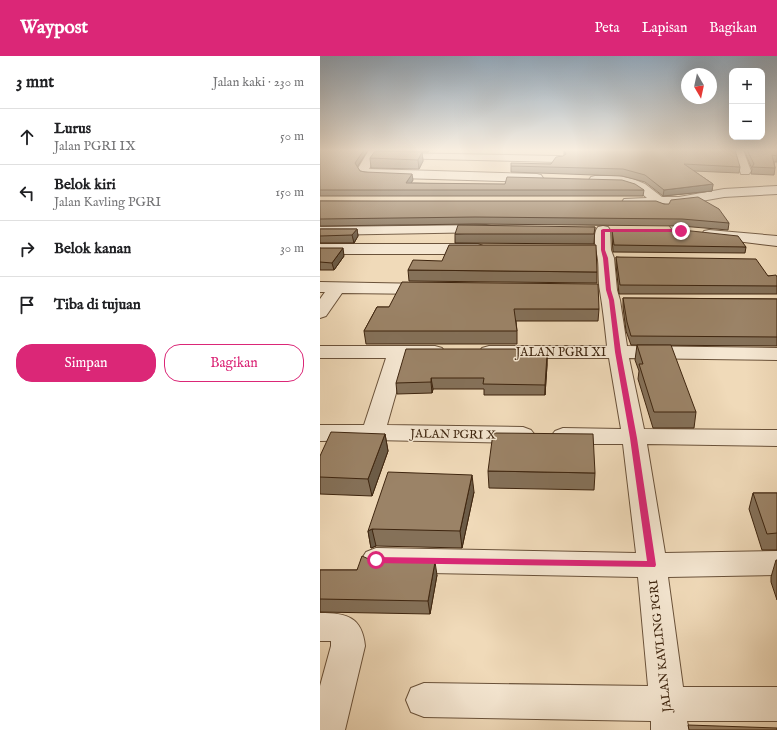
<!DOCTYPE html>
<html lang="id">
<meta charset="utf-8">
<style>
body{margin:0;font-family:"IM FELL English",serif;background:#f6f6f6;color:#202124}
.controls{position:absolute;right:12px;top:12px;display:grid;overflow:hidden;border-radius:8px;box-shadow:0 4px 16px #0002}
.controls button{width:36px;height:36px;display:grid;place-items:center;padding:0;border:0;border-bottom:1px solid #e0e0e0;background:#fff;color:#202124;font:20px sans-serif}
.compass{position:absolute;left:361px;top:12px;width:36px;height:36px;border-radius:50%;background:#fff;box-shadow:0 4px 16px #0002;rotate:171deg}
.stop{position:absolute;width:12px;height:12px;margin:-9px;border:3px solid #db2777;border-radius:50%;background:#fff}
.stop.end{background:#db2777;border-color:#fff;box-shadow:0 1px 4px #0008}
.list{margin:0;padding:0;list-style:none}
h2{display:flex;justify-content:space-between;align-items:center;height:52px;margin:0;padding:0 16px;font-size:17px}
h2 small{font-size:13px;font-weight:400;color:#757577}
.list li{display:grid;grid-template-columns:26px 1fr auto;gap:12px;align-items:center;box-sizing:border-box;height:56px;padding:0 16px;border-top:1px solid #e0e0e0}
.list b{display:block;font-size:15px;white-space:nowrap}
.list p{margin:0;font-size:13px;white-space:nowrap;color:#757577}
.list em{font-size:13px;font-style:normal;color:#757577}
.actions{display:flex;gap:8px;padding:12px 16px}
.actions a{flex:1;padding:9px 0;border:1px solid #db2777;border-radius:16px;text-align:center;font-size:14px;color:#db2777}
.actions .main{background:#db2777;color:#fff}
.icon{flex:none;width:22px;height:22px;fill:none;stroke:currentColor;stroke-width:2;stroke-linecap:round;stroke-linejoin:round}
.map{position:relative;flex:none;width:457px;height:674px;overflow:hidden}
header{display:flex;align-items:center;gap:24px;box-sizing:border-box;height:56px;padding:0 20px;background:#db2777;color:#fff}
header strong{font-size:19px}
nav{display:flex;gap:22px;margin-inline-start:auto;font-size:14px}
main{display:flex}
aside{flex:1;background:#fff}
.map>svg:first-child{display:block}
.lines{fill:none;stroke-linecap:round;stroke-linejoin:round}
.minor-casing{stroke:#6a523a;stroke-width:2}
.minor{fill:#f5e7d2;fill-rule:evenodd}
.wall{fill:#857159;stroke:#3e250f}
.shaded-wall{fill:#6c5c48;stroke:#3e250f}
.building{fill:#9b8367;stroke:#3e250f}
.route{fill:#db2777}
.labels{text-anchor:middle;stroke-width:3;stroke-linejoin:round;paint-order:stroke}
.street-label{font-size:12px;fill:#3e250f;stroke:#f5e7d2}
</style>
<header>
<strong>Waypost</strong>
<nav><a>Peta</a><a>Lapisan</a><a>Bagikan</a></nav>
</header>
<main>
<aside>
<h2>3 mnt<small>Jalan kaki · 230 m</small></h2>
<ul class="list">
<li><svg class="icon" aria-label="ahead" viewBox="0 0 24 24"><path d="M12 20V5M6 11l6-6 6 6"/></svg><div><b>Lurus</b><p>Jalan PGRI IX</p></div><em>50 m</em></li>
<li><svg class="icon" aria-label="left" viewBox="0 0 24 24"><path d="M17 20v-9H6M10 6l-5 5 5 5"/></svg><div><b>Belok kiri</b><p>Jalan Kavling PGRI</p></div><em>150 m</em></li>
<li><svg class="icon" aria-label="right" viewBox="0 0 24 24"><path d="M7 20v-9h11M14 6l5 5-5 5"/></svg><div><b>Belok kanan</b></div><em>30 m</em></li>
<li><svg class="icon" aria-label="arrive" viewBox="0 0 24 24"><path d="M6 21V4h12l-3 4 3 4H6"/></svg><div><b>Tiba di tujuan</b></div></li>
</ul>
<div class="actions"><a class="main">Simpan</a><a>Bagikan</a></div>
</aside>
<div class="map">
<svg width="457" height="674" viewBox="0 0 457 674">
<rect width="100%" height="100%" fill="#f0dab9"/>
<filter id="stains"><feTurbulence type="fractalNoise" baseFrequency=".005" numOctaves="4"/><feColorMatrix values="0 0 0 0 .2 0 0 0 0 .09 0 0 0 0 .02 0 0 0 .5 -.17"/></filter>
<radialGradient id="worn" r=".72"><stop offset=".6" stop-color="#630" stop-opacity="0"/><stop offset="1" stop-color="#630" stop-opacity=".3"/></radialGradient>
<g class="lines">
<defs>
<g id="minor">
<polygon points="49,94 60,94 49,113 217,118 221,119 223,122 221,125 217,126 46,121 42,120 37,114"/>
<polygon points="413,94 423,94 431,115 429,118 421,118"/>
<polygon points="72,97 239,100 243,101 245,103 243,105 239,106 68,102 66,100 68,98"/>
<path d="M275,120H299L313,123L325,128L342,141H359L404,133L457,130V138L404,141L359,149H349L368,175L366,178L361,179L356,178L335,150L304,149L302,146L304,143L327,142C303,120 295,133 271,127L269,124L271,121Z"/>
<polygon points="166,169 171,170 173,173 171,176 0,179 0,171"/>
<path d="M283,170L288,171L290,174L291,194L294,202L297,234L300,244L307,290L457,292V304L309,302L324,373L457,374V390L327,388L345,497L457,495V519L348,521L363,631H457V665H367L369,674H331V665L104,661L91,656L86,644L91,632L104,627L328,630L318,521L56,516L46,512L41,504L46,496L56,492L316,497L303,388H243L235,385L231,380L235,375L243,372L301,373L289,302H169L162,300L159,296L162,292L169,290H287C285,271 283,253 280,235C278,225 279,214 278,204C277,194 271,180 278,171Z"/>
<polygon points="389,174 457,180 457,190 384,181 382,178 384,175"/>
<polygon points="0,188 158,188 163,190 166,193 163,196 158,198 0,198"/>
<polygon points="0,226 107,228 113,229 116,233 113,237 107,238 22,237 6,260 0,262 0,243 5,236 0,236"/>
<polygon points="0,290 115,290 122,292 125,296 122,300 115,302 86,302 67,369 203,371 211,374 215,379 211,384 203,387 53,384 0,385 0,369 44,369 66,302 0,302"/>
<path d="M0,557C27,557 42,561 45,590L25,674H0V630L11,590V585H0Z"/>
</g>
</defs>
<use href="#minor" class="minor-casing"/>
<use href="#minor" class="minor"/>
</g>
<g class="wall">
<polygon points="0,94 48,94 37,111 40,115 45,116 93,124 91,127 324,134 323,140 0,140"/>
<polygon points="60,94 110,94 108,96 60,95"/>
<polygon points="244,94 420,111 419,117 374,115 393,128 392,135 343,140 325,126 302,120 191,116 191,110 231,108 244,100"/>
<polygon points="424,94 457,94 457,106 454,106 455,112 454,119 431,118 432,113"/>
<polygon points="102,96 103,105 99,113 51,112 50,102"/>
<polygon points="0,145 344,148 409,167 408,174 361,170 155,168 0,170"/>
<polygon points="275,171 274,188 135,187 135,178"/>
<polygon points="0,173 37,173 38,180 34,187 0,187"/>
<polygon points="292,174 426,191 425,197 293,196 292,180"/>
<polygon points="0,192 24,200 14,214 0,214"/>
<polygon points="296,201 457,221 457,238 299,238 296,209"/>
<polygon points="88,214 277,216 277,227 89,225"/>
<polygon points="303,242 457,243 457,290 311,289 306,275 303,251"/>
<polygon points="57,251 279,253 278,265 196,265 197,275 197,288 46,288 44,275"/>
<polygon points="317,289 376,356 374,372 333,372 318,323 319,315 315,304"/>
<polygon points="200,298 227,299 227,309 225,339 164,339 164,333 113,333 112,337 77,338 76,327"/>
<polygon points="65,378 68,395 52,440 0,438 0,400"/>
<polygon points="168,415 275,417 274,434 169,432"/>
<polygon points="154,436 142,492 56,490 51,492 48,475"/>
<polygon points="433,437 457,437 457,494 442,494 429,453"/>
<polygon points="456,504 457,504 457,544 451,526 451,521"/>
<polygon points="53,505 117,519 110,558 0,556 0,514 37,514"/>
</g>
<g class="shaded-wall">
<polygon points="44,94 48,94 36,113 35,107"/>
<polygon points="102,96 103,105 99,113 98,104"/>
<polygon points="92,118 93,124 87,133 86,127"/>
<polygon points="393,128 392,135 343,140 344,134"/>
<polygon points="37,173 38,180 34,187 32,179"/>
<polygon points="23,192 24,200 14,214 12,207"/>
<polygon points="227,299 227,309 225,339 225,329"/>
<polygon points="111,322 113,333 112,337 111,326"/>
<polygon points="65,378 68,395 52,440 48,423"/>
<polygon points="152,419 154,436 142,492 140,475"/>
<polygon points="52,473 56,490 51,492 48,475"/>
<polygon points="115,506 117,519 110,558 108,545"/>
</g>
<g class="building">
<polygon points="0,94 44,94 35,107 40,115 45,116 92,118 86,127 185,128 187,121 302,124 315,128 324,134 0,134"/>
<polygon points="244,94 415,94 420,111 364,108 393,128 344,134 325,119 303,113 191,110 191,107 231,108 236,101 243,100 246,98"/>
<polygon points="427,94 457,94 457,100 452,99 455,112 432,111 434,108"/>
<polygon points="55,95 102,96 98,104 50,102"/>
<polygon points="378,141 399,153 409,167 362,163 155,161 0,163 0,145 336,145 344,148 349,148 351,144"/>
<polygon points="138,169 275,171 274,178 135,178"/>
<polygon points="0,173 37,173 32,179 0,180"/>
<polygon points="292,174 362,174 418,180 426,191 294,189"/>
<polygon points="129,189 276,189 277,216 88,214 93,204 122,205"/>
<polygon points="0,192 23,192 12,207 0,206"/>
<polygon points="296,201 436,203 448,220 456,219 457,221 457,230 300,229"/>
<polygon points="82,226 278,228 279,253 194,253 197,275 44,275 57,251 69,251"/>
<polygon points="303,242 457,243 457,281 311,280 307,266"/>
<polygon points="317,289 351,289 376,356 334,356 319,308 323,308"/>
<polygon points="86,293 199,293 200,298 227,299 225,329 163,328 164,322 111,322 111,326 76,327"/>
<polygon points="11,376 65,378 48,423 0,421 0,400"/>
<polygon points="173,377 273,378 275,417 168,415"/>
<polygon points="68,416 152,419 140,475 52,473 48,475"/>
<polygon points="433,437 457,437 457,477 447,478"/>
<polygon points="42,500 53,505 115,506 108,545 0,543 0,514 37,514"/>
<polygon points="368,669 457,672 457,674 369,674"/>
</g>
<linearGradient id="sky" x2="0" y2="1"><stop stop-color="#93aabe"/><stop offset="0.5" stop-color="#f8eee0"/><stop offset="1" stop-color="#f8eee0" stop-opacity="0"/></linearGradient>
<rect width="457" height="188" fill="url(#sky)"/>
<polygon class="route" points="283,173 361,173 363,175 361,176 285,176 285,194 288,202 291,234 294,244 301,296 317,382 336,509 335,511 53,507 51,504 56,501 327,505 310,382 295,296 289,244 286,234 283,202 281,194 281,174"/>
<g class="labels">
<g class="street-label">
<text x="241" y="300">JALAN PGRI XI</text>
<text transform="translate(133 378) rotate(1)" y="4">JALAN PGRI X</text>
<text transform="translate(340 590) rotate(-96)" y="4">JALAN KAVLING PGRI</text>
</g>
</g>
<rect width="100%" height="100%" filter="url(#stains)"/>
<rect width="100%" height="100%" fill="url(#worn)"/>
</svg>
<div class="controls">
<button>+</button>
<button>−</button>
</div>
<svg class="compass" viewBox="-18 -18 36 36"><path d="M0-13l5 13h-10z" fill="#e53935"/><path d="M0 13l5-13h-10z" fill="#757577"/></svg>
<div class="stop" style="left:56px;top:504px"></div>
<div class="stop end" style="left:361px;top:175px"></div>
</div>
</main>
